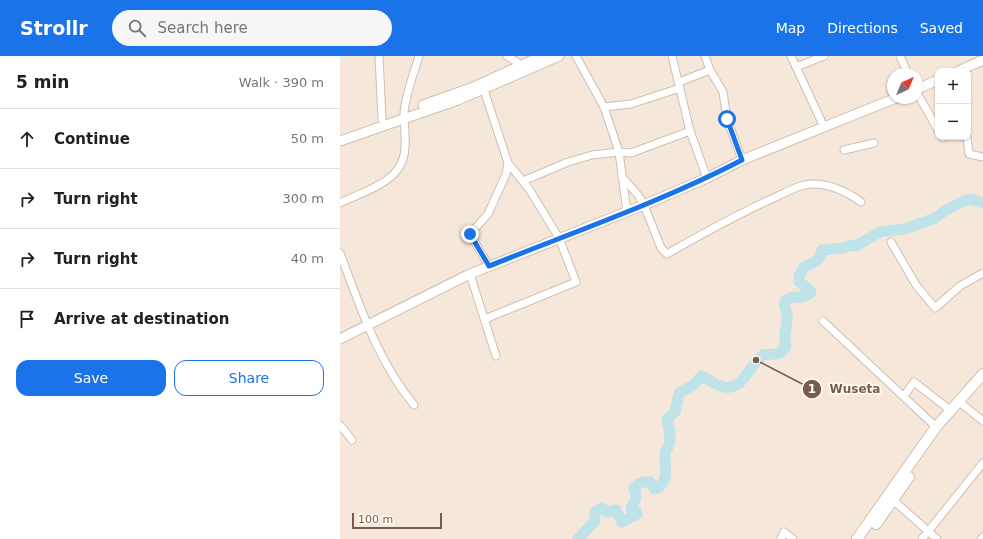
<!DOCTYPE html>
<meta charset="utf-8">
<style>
body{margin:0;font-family:"DejaVu Sans",sans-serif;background:#f6f6f6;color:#202124}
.controls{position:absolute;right:12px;top:12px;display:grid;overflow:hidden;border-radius:8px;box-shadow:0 1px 3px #0004}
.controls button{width:36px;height:36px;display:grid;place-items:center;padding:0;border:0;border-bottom:1px solid #e0e0e0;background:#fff;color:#202124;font:20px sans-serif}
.compass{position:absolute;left:547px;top:12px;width:36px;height:36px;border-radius:50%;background:#fff;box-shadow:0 1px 3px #0004;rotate:44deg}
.scale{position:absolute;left:12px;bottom:10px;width:90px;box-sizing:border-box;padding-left:4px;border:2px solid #7a5c4d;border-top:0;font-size:11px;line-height:14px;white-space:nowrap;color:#7a5c4d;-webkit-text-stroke:3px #fffaf3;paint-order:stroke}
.stop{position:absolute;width:12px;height:12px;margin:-9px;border:3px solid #1a73e8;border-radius:50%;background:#fff}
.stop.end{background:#1a73e8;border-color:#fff;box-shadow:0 1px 4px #0008}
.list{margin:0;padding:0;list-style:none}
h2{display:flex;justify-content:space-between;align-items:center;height:52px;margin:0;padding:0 16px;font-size:17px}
h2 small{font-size:13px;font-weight:400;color:#757577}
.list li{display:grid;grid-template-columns:26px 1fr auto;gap:12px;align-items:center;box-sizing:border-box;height:60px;padding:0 16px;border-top:1px solid #e0e0e0}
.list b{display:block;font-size:15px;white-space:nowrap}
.list em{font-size:13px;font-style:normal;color:#757577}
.actions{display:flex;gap:8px;padding:12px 16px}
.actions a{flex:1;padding:9px 0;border:1px solid #1a73e8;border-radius:12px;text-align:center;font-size:14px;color:#1a73e8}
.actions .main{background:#1a73e8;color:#fff}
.icon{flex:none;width:22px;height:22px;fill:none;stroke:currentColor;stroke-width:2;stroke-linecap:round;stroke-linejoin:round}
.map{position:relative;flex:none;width:643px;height:483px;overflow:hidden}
header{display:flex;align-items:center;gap:24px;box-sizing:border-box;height:56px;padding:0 20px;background:#1a73e8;color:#fff}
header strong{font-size:19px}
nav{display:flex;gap:22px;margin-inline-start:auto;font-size:14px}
.search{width:280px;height:36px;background:#f6f6f6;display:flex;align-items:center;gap:10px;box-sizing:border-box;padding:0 14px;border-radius:22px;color:#757577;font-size:15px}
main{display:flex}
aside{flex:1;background:#fff}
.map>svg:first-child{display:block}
.residential{fill:#f5e8da;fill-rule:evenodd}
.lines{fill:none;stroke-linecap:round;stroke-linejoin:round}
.river{stroke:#bfe3e8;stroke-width:11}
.minor-casing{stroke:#d1beb0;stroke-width:9}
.tertiary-casing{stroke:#d1beb0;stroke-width:11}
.secondary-casing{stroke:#d6c0b0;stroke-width:12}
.minor{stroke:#fff;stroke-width:7}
.tertiary{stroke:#fff;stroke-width:9}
.secondary{stroke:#fff;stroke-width:10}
.route{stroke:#1a73e8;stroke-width:5}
.leader{fill:none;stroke:#7a5c4d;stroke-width:1.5}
.callout-dot{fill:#7a5c4d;stroke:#fffaf3;stroke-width:1.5}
.mark-label{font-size:12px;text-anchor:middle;font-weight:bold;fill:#fff}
.callout-label{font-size:12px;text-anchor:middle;font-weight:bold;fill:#7a5c4d;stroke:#fffaf3;stroke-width:3.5;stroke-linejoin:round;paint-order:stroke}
</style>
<header>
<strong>Strollr</strong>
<div class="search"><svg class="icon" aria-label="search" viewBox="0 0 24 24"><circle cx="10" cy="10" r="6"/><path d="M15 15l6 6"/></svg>Search here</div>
<nav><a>Map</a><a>Directions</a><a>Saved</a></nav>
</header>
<main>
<aside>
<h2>5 min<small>Walk · 390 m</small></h2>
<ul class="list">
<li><svg class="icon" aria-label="ahead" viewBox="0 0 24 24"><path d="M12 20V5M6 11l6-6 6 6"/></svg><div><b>Continue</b></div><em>50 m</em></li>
<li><svg class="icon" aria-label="right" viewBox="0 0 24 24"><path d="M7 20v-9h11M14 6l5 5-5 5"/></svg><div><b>Turn right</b></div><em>300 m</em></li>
<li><svg class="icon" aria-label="right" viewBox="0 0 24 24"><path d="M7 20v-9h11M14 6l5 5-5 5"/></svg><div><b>Turn right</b></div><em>40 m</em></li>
<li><svg class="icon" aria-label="arrive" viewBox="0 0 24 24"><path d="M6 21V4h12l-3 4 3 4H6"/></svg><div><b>Arrive at destination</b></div></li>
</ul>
<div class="actions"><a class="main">Save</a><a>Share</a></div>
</aside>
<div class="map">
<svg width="643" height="483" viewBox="0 0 643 483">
<rect width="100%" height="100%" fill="#fdf6ec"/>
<path class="residential" d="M0,0H643V483H0ZM598,15H628V81H598ZM553,18H577V42H553Z"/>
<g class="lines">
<path class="river" d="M238,483L255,465V456L262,452L267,456L276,454L282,466L297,458L296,455H292L291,453C295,440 298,447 294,432C298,427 304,425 310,426L315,433C331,427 324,409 325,397C326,391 326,396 328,391C332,383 329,372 327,363L335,356L339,337L352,330L362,320C369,323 376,330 384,331C404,334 410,308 423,299C434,297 440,301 446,290C442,278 448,271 447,259C447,254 442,249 446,245C452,237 464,245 471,236L459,225V220L464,211C472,207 481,206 482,194L504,192L511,189L516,190L540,176L564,173L593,163L606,154L624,145L631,143L643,147"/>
<defs>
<g id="minor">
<polyline points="39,0 42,63"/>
<polyline points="167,0 182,9"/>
<polyline points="236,0 264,51 279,96 287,156"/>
<polyline points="332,0 350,75 367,122"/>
<polyline points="365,0 370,14 383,36 387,63 402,104"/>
<polyline points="451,0 484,71"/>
<polyline points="560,0 568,18"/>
<polyline points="456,11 484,0"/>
<polyline points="339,26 370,14"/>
<polyline points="144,34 168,107 166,118 148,158 130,178 149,210"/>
<polyline points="577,37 598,74"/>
<polyline points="264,51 291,48 340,32"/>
<polyline points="602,81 603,82"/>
<polyline points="627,81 629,98 643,101"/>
<polyline points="504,94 534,87"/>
<path d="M282,121L298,139L304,149L321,192L327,198C360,179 393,161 427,145C439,140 452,132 464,129C485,125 504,134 521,146"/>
<polyline points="183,125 228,106 252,99 279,96 291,97 350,75"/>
<path d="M0,147C22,136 59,127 64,99C67,85 64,71 64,57C65,40 74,17 79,0"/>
<polyline points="551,186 576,229 595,252 620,230 643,217"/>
<path d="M0,197C20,250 37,304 74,349"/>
<polyline points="130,218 156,300"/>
<polyline points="145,263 236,226 219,182 189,133 168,107"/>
<polyline points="483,265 596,371"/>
<polyline points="564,340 574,326 610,354"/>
<polyline points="623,349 643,365"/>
<polyline points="0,369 12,384"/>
<polyline points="553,444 597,483"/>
<polyline points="441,483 444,476 453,483"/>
<polyline points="582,483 643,407"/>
<polyline points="641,483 643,481"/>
</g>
<g id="tertiary">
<polyline points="618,15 643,4"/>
<polyline points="577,33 598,24"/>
<polyline points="83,49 131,32 202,0"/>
<polyline points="0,85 118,44 219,0"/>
<polyline points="0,283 130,218 304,149 367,122 402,104 556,42"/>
</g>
<g id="secondary">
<polyline points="536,468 569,421"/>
<polyline points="517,483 596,371 643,318"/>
</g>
</defs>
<use href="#minor" class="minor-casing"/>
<use href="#tertiary" class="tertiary-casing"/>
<use href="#secondary" class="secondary-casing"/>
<use href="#minor" class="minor"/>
<use href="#tertiary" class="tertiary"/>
<use href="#secondary" class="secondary"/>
</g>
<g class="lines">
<path class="route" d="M130,178L149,210C234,176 321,146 402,104L387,63"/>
</g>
<path class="leader" d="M416 304L472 333"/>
<g class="callout-dot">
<circle cx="416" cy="304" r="4"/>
<circle cx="472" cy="333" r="10"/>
</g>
<g class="mark-label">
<text x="472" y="337">1</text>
</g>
<g class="callout-label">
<text x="515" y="337">Wuseta</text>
</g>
</svg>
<div class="controls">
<button>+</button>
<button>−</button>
</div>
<svg class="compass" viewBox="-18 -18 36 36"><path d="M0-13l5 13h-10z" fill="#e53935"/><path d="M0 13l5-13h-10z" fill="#757577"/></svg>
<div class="scale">100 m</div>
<div class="stop" style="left:387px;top:63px"></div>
<div class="stop end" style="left:130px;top:178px"></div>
</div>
</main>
